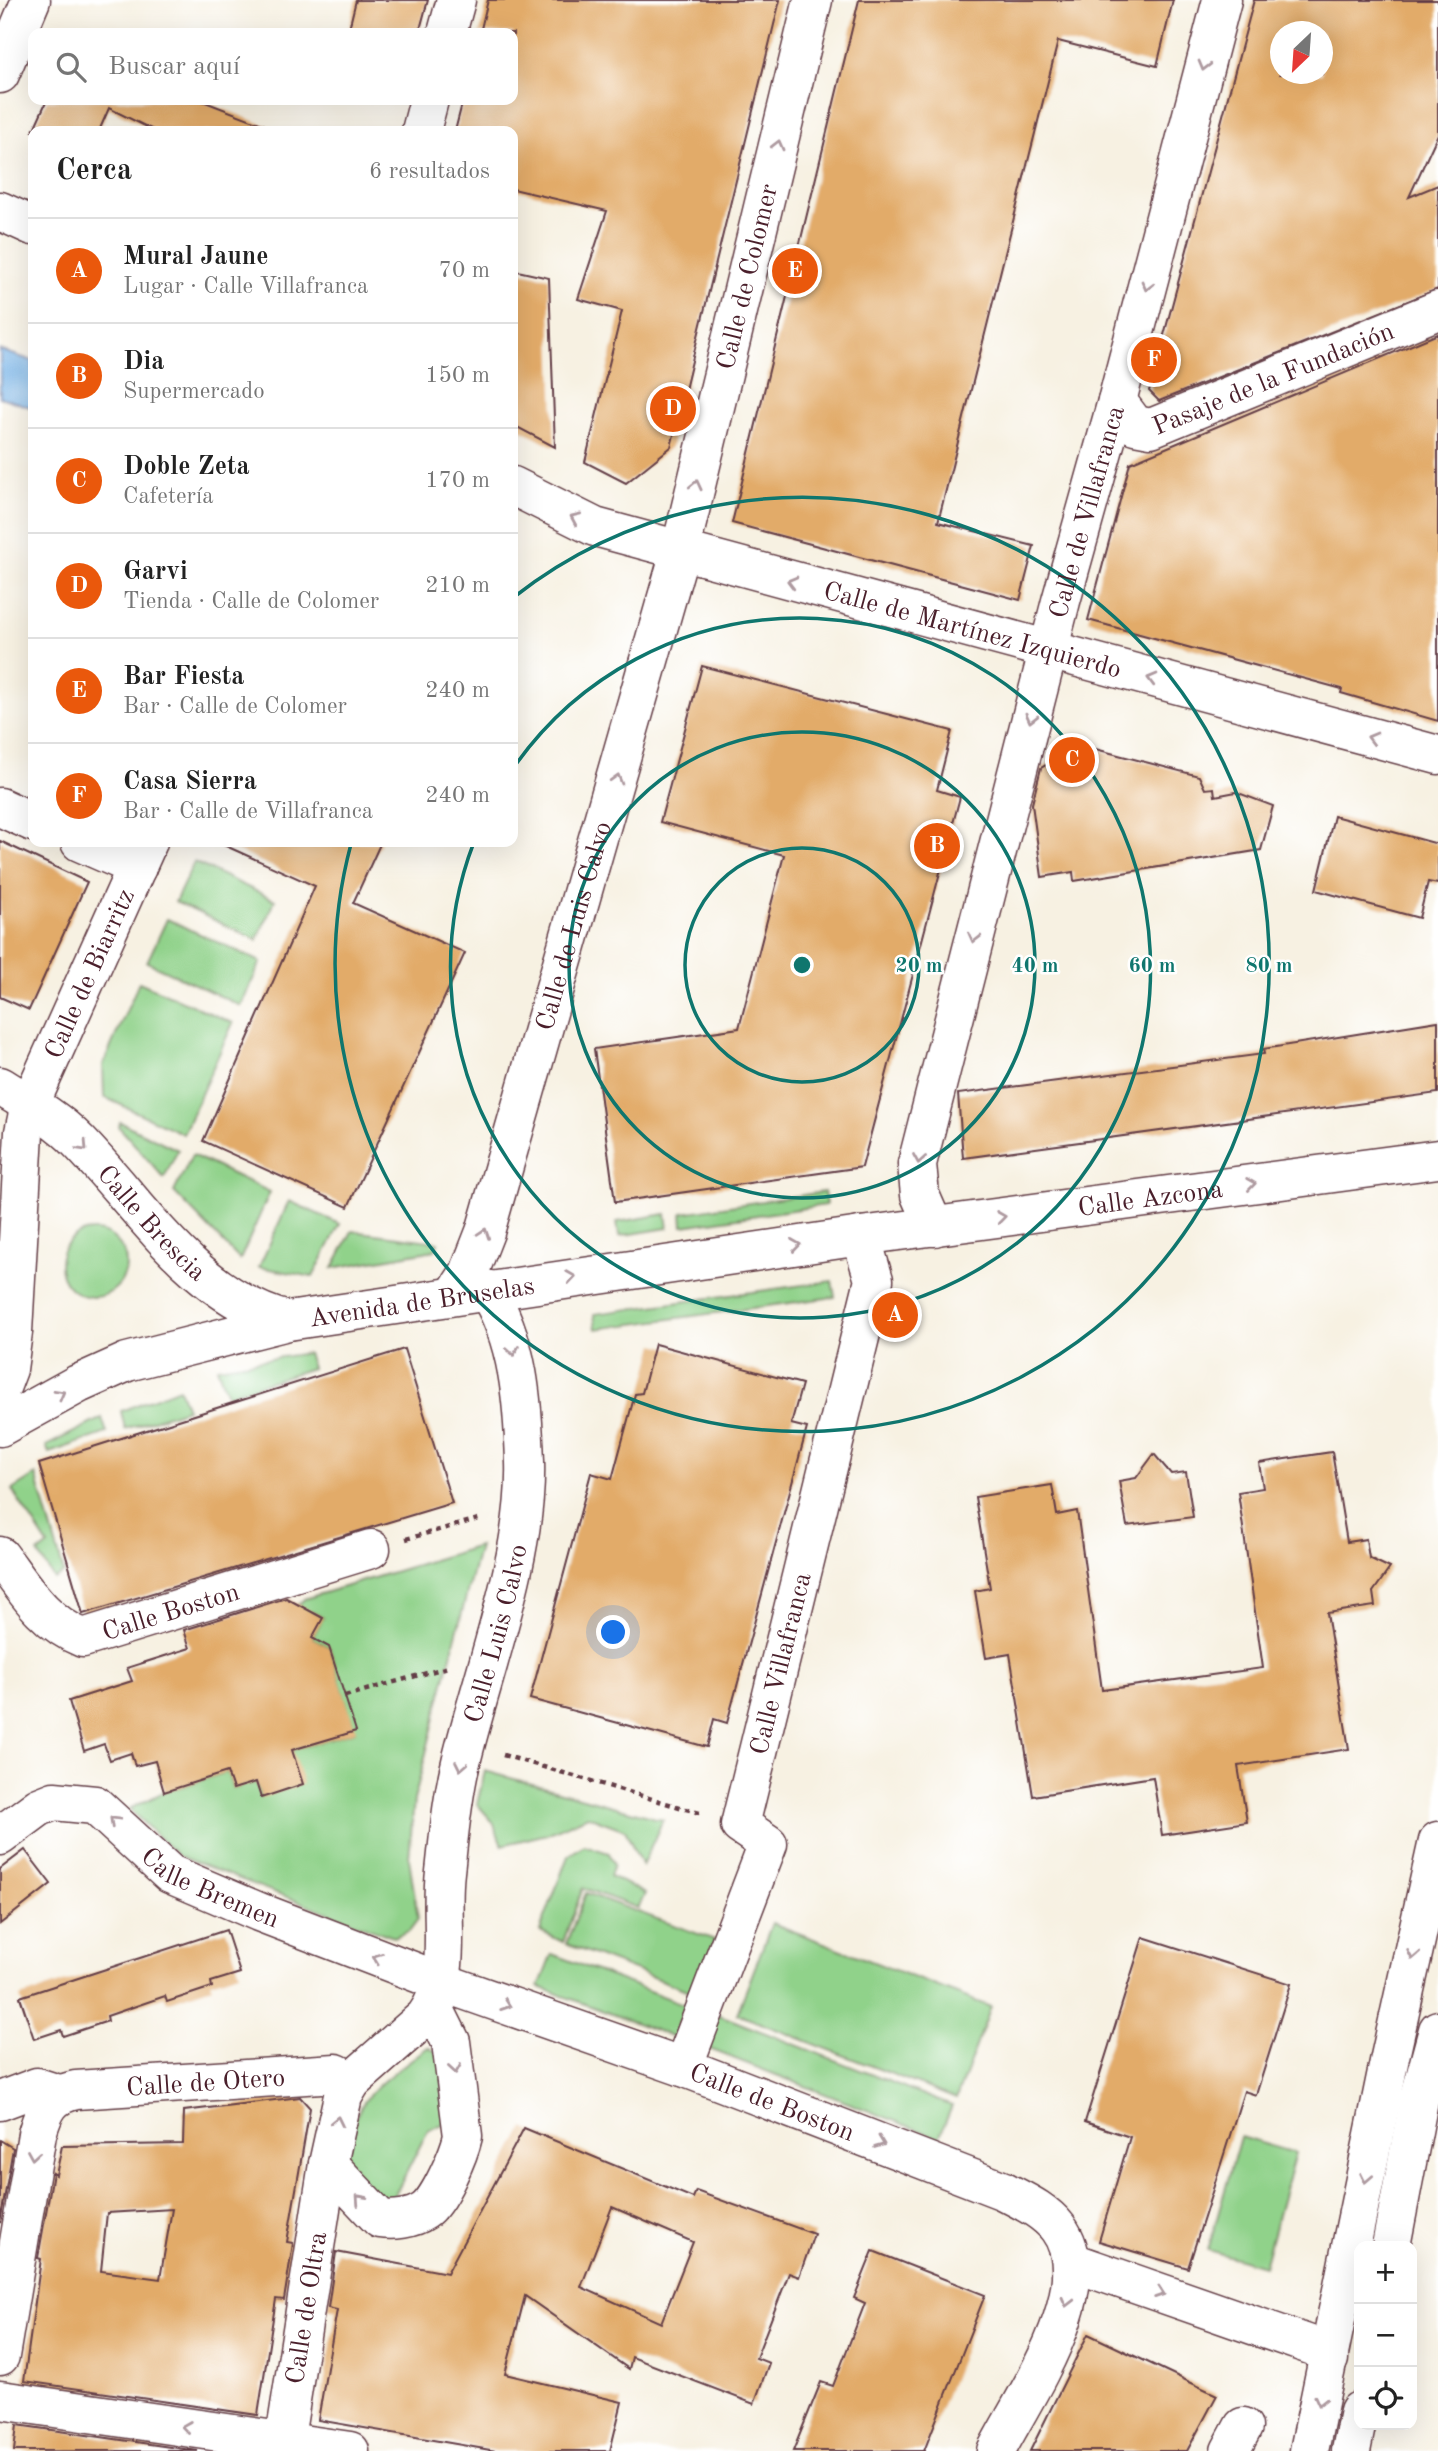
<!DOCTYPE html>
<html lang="es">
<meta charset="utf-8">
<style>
body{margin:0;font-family:"Old Standard TT",serif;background:#f2f2f2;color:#222}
.controls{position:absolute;right:21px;bottom:21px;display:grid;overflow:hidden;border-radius:14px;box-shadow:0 7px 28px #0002}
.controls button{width:63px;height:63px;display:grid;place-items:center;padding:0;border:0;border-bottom:2px solid #e0e0e0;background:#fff;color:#222;font:35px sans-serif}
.compass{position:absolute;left:1270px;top:21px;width:63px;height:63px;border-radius:50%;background:#fff;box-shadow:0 7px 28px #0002;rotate:205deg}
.you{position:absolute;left:614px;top:1633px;width:24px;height:24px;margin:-18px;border:5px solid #fff;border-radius:50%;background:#1a73e8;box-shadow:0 0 0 10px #1a73e833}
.badge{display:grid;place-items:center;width:46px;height:46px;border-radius:50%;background:#ea580c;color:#fff;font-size:23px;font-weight:700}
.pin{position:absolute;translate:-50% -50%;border:4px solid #fff;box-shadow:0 2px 7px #0006}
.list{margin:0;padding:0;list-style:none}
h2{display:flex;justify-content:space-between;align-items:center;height:91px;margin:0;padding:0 28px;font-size:30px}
h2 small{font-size:23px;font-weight:400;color:#767676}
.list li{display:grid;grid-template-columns:46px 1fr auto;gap:21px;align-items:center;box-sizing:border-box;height:105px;padding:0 28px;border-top:2px solid #e0e0e0}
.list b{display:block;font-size:26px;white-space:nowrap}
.list p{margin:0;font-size:23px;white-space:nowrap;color:#767676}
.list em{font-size:23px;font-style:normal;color:#767676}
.icon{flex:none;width:38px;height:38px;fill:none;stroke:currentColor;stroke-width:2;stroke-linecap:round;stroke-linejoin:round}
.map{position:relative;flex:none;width:1438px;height:2451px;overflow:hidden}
.search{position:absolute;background:#fff;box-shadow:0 7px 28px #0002;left:28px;top:28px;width:490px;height:77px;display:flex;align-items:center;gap:18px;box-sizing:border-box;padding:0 24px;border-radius:14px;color:#767676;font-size:26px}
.panel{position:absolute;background:#fff;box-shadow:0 7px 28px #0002;left:28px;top:126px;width:490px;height:721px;border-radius:14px}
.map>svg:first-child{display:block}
.green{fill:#90d28a;stroke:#6d785a;stroke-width:2}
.water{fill:#74b2e7;stroke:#5f6889;stroke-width:2}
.building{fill:#e2ab69;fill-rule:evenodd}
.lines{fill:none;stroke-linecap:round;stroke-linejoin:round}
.minor-casing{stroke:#643e46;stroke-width:41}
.path{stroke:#643e46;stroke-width:4.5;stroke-dasharray:5 5;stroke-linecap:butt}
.minor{stroke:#fff;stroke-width:38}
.oneway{stroke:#ae9aa0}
.ring{fill:none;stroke:#0f766e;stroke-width:3.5}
.labels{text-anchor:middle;stroke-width:5;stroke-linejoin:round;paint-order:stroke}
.street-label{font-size:26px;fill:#4a1f2b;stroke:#fff}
.centre{fill:#0f766e;stroke:#fff;stroke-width:3.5}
.ring-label{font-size:21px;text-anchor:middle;font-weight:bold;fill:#0f766e;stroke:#fff;stroke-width:5;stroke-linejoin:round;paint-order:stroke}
</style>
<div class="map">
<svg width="1438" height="2451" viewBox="0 0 1438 2451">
<rect width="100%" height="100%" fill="#fff"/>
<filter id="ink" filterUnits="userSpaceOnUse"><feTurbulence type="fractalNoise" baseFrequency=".0143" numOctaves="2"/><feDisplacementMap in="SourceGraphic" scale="14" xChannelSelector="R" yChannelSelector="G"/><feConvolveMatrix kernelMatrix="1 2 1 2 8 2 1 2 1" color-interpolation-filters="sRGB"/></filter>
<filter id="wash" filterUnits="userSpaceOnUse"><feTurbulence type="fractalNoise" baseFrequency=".00686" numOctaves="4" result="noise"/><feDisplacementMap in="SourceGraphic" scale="28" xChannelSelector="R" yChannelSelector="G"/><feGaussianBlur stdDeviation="1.57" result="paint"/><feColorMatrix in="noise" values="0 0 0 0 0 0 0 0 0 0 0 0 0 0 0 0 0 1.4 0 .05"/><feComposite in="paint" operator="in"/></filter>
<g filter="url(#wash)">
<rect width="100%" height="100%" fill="#f7f1e2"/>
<g class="green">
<polygon points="194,862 275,900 257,940 175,902"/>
<polygon points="167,919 261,962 241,1006 147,962"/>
<polygon points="139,982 233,1023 183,1134 104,1097 103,1065"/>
<polygon points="120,1122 178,1150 164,1178 119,1127"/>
<polygon points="192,1155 270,1192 240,1260 174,1192"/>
<polygon points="824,1192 826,1205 683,1226 682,1213"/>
<polygon points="289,1201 340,1224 313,1277 259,1267"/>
<polygon points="666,1214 668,1228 619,1236 617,1222"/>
<polygon points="352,1231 438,1242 435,1250 333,1268"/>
<circle cx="93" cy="1264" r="33"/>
<polygon points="832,1281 835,1297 596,1329 594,1314"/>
<polygon points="307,1353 312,1368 227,1395 217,1367"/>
<polygon points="179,1388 187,1409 125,1429 121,1411"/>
<polygon points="102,1418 107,1433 49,1453 46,1446"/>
<polygon points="36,1475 64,1573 54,1579 38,1553 48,1545 12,1490"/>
<polygon points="479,1546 414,1800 409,1858 418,1919 409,1931 393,1937 178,1856 129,1809 164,1792 227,1772 233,1789 256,1782 261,1798 292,1750 355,1731 329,1647 312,1638 323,1618 312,1612 310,1618 294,1610 304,1599"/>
<polygon points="485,1771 663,1820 642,1866 625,1830 588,1816 547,1834 502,1845 493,1822 477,1804"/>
<polygon points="584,1845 609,1853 614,1864 610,1876 645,1894 638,1908 583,1888 563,1942 540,1931 568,1856"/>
<polygon points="586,1893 715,1940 694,1993 566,1944"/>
<polygon points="772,1923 991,2007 956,2099 737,2014"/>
<polygon points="552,1954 686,2005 673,2037 539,1987"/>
<polygon points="717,2014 952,2106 939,2138 704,2047"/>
<path d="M428,2047L441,2055L446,2123L428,2130L393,2199L404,2207L386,2209L341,2164C355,2095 375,2087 428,2047Z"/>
<polygon points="1240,2137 1295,2153 1264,2266 1208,2250"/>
</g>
<polygon class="water" points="0,350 33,361 33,408 0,397"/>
<g id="blocks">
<g class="building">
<polygon points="356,0 428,0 419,33 348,33"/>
<polygon points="488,0 780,0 671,447 626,483 585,462 622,311 578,299 607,211 513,189 513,131 455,131 463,100 513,100 513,33 480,33"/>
<polygon points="859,0 1173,0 1157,66 1058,41 938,522 1034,546 1020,600 732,523"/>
<path d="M1254,0H1438V134L1409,197L1438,185V289L1159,401L1149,391ZM1280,32H1322V74H1280Z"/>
<polygon points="47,100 200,100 275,129 275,131 155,131 109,108 99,131 33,131"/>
<polygon points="513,270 549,278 555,447 513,425"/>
<polygon points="1438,334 1438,721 1341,693 1342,689 1088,620 1130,463"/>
<polygon points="702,666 952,731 937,790 960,797 862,1167 615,1202 594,1049 739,1028 784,855 660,822"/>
<polygon points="1080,745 1199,776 1205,789 1214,788 1215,796 1236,792 1273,806 1261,850 1074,881 1073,872 1042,877 1032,804 1041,768"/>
<polygon points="1334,816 1438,844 1438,884 1428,882 1419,918 1316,890"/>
<polygon points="0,841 87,882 29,1010 0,997"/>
<polygon points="217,842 381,842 353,903 465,953 348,1207 203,1141 315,886"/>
<polygon points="1438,1021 1438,1093 963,1158 958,1094 1264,1054 1263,1049"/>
<polygon points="655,1344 802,1384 791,1424 807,1428 727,1723 714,1719 707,1747 530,1699 591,1473 612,1479 635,1394 642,1393"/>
<polygon points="404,1349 452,1503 83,1614 39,1464"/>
<polygon points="1332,1452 1347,1542 1366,1539 1369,1558 1390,1568 1373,1592 1375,1606 1327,1613 1349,1749 1238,1766 1247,1822 1162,1835 1153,1777 1033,1796 1010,1654 986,1658 975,1591 990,1588 975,1497 1052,1485 1057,1515 1077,1511 1102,1690 1263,1668 1238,1492 1263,1488 1259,1463"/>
<polygon points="1154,1454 1171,1474 1186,1472 1193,1517 1127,1526 1119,1481 1136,1478"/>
<polygon points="286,1598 323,1618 312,1638 329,1647 356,1731 292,1750 303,1784 261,1798 256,1782 233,1789 227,1772 164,1792 155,1761 135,1766 131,1753 110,1760 104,1744 84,1751 69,1701 132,1681 127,1668 190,1648 184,1630"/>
<polygon points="25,1850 51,1884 0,1924 0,1869"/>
<polygon points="226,1930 240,1973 211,1982 212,1987 167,2002 165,1996 107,2016 108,2021 63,2036 61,2030 34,2039 20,1997"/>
<polygon points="1143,1937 1291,1984 1256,2095 1244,2091 1188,2268 1099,2241 1130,2137 1085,2122"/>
<path d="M300,2097L310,2108L287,2242L293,2243L284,2300L276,2299L258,2415L24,2381L41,2259L38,2258L53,2173L56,2175L62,2146L183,2144L184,2111ZM172,2209L160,2279L101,2271L107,2213Z"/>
<path d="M524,2128L693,2198L696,2191L814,2234L799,2277L789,2273L756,2358L769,2363L754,2404L632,2357L629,2369L525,2296L505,2374L622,2402L610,2451H496L318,2420L337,2310L328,2308L336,2252L447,2273ZM612,2207L693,2242L661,2323L581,2287Z"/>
<polygon points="0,2140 13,2148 0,2223"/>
<polygon points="873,2251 985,2295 924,2451 793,2451 821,2382 833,2386 865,2303 854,2298"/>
<polygon points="1088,2334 1217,2395 1187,2451 1030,2451"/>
<polygon points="17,2425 198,2451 14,2451"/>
</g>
</g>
</g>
<g filter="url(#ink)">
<use href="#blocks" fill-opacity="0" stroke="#643e46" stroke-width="2"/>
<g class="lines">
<defs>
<g id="minor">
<polyline points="447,33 456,0"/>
<polyline points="0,74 31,0"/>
<polyline points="421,131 429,100"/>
<polyline points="0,211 33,226"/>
<path id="s1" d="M1117,401L1135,425L1151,428L1438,310"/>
<path id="s2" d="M513,486L595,527L1438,755"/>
<polyline points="0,807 33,822"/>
<polyline points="80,842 137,867"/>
<path id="s3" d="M0,1086C28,1103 56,1118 79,1142C142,1207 195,1297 288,1321"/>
<path id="s4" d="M934,1227L920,1195L917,1164L1061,601L1117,401L1222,0"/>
<path id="s5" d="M455,1294L469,1273L485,1232L680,552L813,0"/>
<path id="s6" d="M0,1390L8,1369L13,1332L24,1132L30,1104L148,842"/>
<path id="s7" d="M0,1427L78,1384L127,1362L288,1321L861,1236L1438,1159"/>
<path id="s8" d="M0,1556C24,1588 44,1623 83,1638L371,1549"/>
<path id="s9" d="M0,1836L39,1807L54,1801L95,1805L170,1874L259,1912L441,1982L683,2067L1004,2191C1023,2201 1044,2210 1058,2228C1102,2287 1024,2396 996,2451"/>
<path id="s10" d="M683,2067L768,1844L740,1825L874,1280L861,1236"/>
<polyline points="0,2101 37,2087 59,2094"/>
<path d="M328,2164L380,2219C394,2221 412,2219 424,2211C439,2201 459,2154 463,2136L451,2042L433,2006"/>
<polyline points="1391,2246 1419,2100 1438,2030"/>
<polyline points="1072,2262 1316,2347 1329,2359"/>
<path id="s11" d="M0,2356L37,2134C44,2110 50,2095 76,2090L336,2073L352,2081"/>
<polyline points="0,2400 350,2451"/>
<path id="s12" d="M283,2451L328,2164L343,2096L352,2081L425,2017C455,1977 439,1919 445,1872C449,1836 452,1798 461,1762C483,1671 528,1555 525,1462C523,1404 519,1339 486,1289"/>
<polyline points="1230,2451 1243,2427"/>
<polyline points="1309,2451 1390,2057 1438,1841"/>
<polyline points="1351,2451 1359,2411"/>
</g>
</defs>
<use href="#minor" class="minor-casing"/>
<g class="path">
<polyline points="406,1539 482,1518"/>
<polyline points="345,1696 448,1667"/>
<polyline points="503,1755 703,1814"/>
</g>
<use href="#minor" class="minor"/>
</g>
<defs><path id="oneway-chevron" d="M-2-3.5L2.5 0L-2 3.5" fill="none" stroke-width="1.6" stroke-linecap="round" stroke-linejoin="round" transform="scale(1.75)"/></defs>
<g class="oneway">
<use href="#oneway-chevron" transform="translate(1204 66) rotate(105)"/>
<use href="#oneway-chevron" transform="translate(778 145) rotate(-76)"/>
<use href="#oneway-chevron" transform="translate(1147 286) rotate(105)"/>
<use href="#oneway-chevron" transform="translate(696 485) rotate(-77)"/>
<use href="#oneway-chevron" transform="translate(575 518) rotate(-156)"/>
<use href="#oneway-chevron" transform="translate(792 582) rotate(-165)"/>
<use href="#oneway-chevron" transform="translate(1152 679) rotate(-165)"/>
<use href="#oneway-chevron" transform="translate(1031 718) rotate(104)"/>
<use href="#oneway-chevron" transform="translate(1372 738) rotate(-165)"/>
<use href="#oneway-chevron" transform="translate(617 779) rotate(-74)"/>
<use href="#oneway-chevron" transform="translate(974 938) rotate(104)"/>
<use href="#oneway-chevron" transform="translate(83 1147) rotate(47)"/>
<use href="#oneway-chevron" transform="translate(919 1159) rotate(99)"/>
<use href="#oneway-chevron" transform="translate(1251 1184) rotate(-8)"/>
<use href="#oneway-chevron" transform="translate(1001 1217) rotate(-8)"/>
<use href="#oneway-chevron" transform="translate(484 1233) rotate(-71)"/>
<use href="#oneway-chevron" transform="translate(796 1245) rotate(-8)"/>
<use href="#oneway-chevron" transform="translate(571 1277) rotate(-8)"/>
<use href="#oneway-chevron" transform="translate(513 1351) rotate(80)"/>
<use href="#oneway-chevron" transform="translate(60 1394) rotate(-29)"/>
<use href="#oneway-chevron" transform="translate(461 1766) rotate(101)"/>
<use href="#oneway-chevron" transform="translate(114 1821) rotate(-136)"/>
<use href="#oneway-chevron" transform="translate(1413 1955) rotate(101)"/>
<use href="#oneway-chevron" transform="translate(377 1958) rotate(-160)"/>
<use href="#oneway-chevron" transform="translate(506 2005) rotate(19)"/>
<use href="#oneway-chevron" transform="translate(455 2069) rotate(81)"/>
<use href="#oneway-chevron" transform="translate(337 2121) rotate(-78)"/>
<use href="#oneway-chevron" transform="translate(880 2143) rotate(21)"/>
<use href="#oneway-chevron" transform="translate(33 2155) rotate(99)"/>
<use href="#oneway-chevron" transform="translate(1366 2178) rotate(101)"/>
<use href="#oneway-chevron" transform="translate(360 2199) rotate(-132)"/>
<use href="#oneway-chevron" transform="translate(1160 2293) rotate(19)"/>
<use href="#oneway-chevron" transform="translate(1067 2302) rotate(104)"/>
<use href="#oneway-chevron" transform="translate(1320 2401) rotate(103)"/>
<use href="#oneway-chevron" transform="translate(186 2427) rotate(-172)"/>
</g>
</g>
<g class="ring">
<circle cx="802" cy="965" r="117"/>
<circle cx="802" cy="965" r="233"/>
<path d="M514 767A350 350 0 1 1 474 842"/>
<path d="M514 597A467 467 0 1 1 351 844"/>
</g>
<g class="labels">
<g class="street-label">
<text dy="9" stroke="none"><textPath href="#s5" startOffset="1060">Calle de Colomer</textPath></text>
<text dy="9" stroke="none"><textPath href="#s1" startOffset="178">Pasaje de la Fundación</textPath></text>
<text dy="9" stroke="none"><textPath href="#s4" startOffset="740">Calle de Villafranca</textPath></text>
<text dy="9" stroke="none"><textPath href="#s2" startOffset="483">Calle de Martínez Izquierdo</textPath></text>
<text dy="9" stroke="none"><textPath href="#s5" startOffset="388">Calle de Luis Calvo</textPath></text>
<text dy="9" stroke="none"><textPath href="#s6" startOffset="432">Calle de Biarritz</textPath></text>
<text dy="9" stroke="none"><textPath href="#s7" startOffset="1180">Calle Azcona</textPath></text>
<text dy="9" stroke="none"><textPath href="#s3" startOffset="206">Calle Brescia</textPath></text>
<text dy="9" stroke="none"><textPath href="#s7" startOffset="444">Avenida de Bruselas</textPath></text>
<text dy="9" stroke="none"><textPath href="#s8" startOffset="210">Calle Boston</textPath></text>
<text dy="9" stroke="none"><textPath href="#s12" startOffset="868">Calle Luis Calvo</textPath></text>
<text dy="9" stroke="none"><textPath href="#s10" startOffset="439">Calle Villafranca</textPath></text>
<text dy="9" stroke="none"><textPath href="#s9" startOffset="250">Calle Bremen</textPath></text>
<text dy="9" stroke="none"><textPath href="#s11" startOffset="418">Calle de Otero</textPath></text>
<text dy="9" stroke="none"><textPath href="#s9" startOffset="852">Calle de Boston</textPath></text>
<text dy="9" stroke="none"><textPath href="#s12" startOffset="145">Calle de Oltra</textPath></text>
</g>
</g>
<circle cx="802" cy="965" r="10" class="centre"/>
<g class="ring-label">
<text x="919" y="972">20 m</text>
<text x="1035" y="972">40 m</text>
<text x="1152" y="972">60 m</text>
<text x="1269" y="972">80 m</text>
</g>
</svg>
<div class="controls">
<button>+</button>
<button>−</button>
<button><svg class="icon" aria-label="locate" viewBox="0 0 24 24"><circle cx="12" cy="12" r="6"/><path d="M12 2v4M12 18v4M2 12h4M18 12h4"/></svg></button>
</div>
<svg class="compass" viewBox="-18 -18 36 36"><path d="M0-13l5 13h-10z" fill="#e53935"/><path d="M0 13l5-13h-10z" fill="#767676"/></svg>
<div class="you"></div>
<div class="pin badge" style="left:895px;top:1315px">A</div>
<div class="pin badge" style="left:937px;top:846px">B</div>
<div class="pin badge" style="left:1072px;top:760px">C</div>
<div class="pin badge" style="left:673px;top:409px">D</div>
<div class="pin badge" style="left:795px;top:271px">E</div>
<div class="pin badge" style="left:1154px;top:360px">F</div>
<div class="search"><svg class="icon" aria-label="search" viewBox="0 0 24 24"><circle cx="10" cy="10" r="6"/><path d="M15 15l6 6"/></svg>Buscar aquí</div>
<section class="panel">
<h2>Cerca<small>6 resultados</small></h2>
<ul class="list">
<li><span class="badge">A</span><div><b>Mural Jaune</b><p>Lugar · Calle Villafranca</p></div><em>70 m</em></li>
<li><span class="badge">B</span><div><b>Dia</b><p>Supermercado</p></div><em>150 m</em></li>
<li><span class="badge">C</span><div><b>Doble Zeta</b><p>Cafetería</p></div><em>170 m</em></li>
<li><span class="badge">D</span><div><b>Garvi</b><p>Tienda · Calle de Colomer</p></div><em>210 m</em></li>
<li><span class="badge">E</span><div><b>Bar Fiesta</b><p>Bar · Calle de Colomer</p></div><em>240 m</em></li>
<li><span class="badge">F</span><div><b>Casa Sierra</b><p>Bar · Calle de Villafranca</p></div><em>240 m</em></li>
</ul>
</section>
</div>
